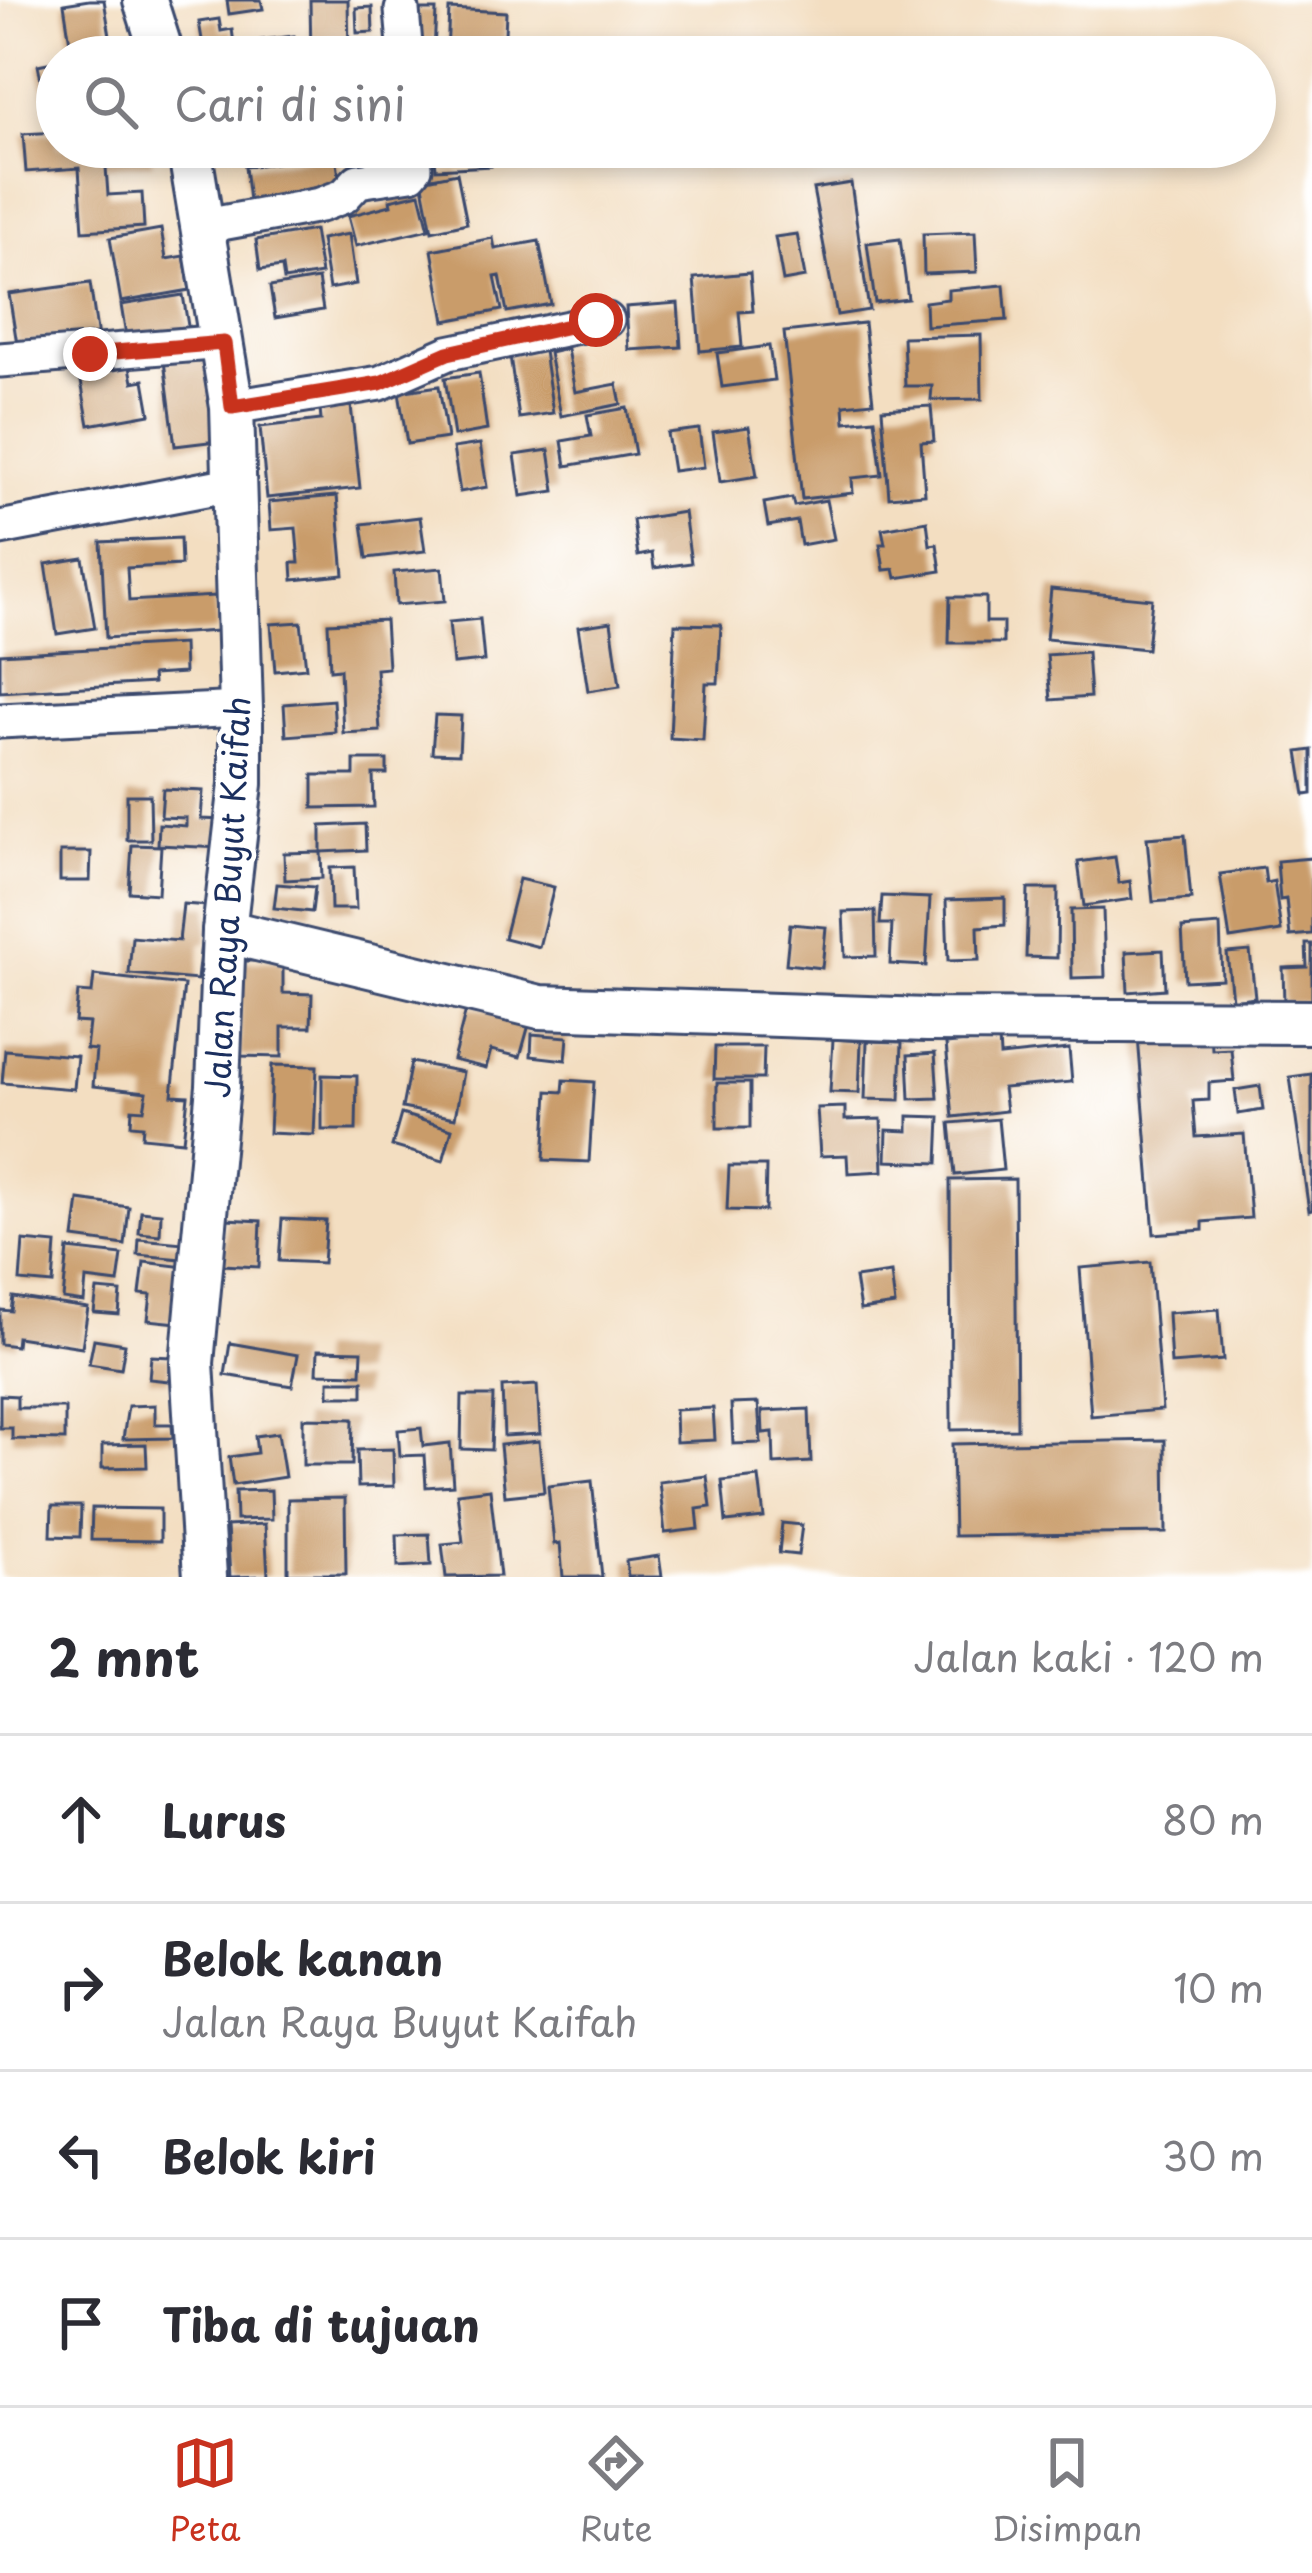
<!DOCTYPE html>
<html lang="id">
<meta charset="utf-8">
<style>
body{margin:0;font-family:"Playpen Sans",sans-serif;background:#f2f2f3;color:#2b2b33}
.stop{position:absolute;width:36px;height:36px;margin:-27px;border:9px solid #c8321e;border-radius:50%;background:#fff}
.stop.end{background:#c8321e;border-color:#fff;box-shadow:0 3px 12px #0008}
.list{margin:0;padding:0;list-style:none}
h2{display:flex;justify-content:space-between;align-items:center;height:156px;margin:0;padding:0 48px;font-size:51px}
h2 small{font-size:39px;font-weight:400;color:#7c7c81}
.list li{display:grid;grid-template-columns:78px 1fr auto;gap:36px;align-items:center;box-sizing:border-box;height:168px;padding:0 48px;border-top:3px solid #e1e1e2}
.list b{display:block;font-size:45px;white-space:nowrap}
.list p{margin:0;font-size:39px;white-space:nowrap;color:#7c7c81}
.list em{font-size:39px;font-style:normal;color:#7c7c81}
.icon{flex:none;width:66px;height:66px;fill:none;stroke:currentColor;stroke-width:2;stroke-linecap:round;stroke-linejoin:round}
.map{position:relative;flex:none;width:1312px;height:1577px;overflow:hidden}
.search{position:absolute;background:#fff;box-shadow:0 6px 18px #0003;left:36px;right:36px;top:36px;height:132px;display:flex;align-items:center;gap:30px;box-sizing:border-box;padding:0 42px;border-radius:66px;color:#7c7c81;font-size:45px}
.sheet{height:828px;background:#fff}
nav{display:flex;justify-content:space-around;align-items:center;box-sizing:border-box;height:168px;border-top:3px solid #e1e1e2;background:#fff;font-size:33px;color:#7c7c81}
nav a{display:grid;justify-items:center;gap:6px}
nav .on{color:#c8321e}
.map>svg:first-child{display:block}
.building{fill:#c99c6b}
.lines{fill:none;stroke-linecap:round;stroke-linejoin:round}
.minor-casing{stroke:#3b496d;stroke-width:39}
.tertiary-casing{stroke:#3b496d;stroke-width:48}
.minor{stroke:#fff;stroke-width:33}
.tertiary{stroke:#fff;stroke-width:42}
.route{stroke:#c8321e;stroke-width:15}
.labels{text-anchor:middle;stroke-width:9;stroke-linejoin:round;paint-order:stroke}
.street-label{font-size:33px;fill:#1b2f5e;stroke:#fff}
</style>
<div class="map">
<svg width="1312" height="1577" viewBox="0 0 1312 1577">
<rect width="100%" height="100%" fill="#fff"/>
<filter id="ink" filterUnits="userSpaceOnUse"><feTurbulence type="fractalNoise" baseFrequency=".00833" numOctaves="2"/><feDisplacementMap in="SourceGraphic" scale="24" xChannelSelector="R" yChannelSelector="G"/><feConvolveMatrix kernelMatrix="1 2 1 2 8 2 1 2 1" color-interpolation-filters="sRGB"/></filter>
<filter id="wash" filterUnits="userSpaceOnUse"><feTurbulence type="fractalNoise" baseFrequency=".004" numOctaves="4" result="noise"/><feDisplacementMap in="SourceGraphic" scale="48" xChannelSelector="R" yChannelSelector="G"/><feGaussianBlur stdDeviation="2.7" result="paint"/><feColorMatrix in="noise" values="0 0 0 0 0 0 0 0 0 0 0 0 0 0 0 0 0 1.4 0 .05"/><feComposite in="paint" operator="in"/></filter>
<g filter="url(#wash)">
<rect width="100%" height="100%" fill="#f3dec1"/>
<g id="blocks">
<g class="building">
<polygon points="89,0 104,0 110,36 70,43 64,4"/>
<polygon points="227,0 261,0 263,9 229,14"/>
<polygon points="310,0 348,0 349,57 311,57"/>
<polygon points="372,7 373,32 357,33 356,8"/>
<polygon points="449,9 506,12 504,57 447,56"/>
<polygon points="416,10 436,10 434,52 414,51"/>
<polygon points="219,19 221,31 232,29 234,44 224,46 226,57 205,57 199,22"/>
<polygon points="294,36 297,57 237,57 237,53 255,51 254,41"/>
<polygon points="57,61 57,126 51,128 38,65"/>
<polygon points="57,132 57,147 151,147 152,164 106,167 108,195 142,193 144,227 83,231 79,168 26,172 23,134"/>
<polygon points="355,147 407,147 409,167 357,172"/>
<polygon points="434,147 490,147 491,166 436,169"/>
<polygon points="336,155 341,192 249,201 245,167"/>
<polygon points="457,173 467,223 432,231 422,180"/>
<polygon points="851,183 869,310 837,315 813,189"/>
<polygon points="420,193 429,229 356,246 348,216 391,205 390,200"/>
<polygon points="161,229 166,259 184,256 190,290 121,302 110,238"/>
<polygon points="314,230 321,274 284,280 282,267 260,270 256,240"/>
<polygon points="975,232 977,272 924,274 923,234"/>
<polygon points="349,234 356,284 329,289 321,239"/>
<polygon points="797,234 805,277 783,281 775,237"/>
<polygon points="493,238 495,249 539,241 551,304 507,312 500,276 495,277 502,310 445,321 432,250"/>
<polygon points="900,239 908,299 875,303 867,243"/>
<polygon points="750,273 753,311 739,312 742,347 700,351 694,278"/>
<polygon points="318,279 323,310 275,318 270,287"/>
<polygon points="90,283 98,338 59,344 58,338 17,344 9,294"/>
<polygon points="1004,285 1007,320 926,326 925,302 948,299 948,290"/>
<polygon points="183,295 189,332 127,342 121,305"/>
<polygon points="678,303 681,347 629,350 626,307"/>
<polygon points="864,323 873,402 844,405 845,422 875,419 882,475 852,478 853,493 802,499 784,332"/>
<polygon points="981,335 982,399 931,400 932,386 905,386 903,337"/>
<polygon points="769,346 774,380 722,387 717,353"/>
<polygon points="567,349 575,392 617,384 621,404 561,416 549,353"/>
<polygon points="544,351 553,413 519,418 510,356"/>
<polygon points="206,356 217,441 175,446 164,361"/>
<polygon points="130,367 133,382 144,380 150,414 89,425 80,376"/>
<polygon points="479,373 487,430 454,436 445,378"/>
<polygon points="439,386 447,438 407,444 399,392"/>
<polygon points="351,406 360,488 267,498 260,427 321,420 320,410"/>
<polygon points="931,406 934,441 921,442 925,494 889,497 882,409"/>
<polygon points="627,408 635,454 566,466 562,441 591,436 587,415"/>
<polygon points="749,427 757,476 720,482 713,432"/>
<polygon points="699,429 704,467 673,471 667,433"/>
<polygon points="480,444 487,487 460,492 453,448"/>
<polygon points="549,450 555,491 521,496 515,455"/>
<polygon points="337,496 344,575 293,580 292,563 299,563 296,528 271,530 269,502"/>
<polygon points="792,498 794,506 826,500 834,539 801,545 797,521 768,526 764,503"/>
<polygon points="684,512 691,563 654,568 652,553 638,556 633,520"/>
<polygon points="420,517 425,551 367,558 362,524"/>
<polygon points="927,521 930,545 937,544 941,571 896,578 894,569 884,570 880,544 885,544 882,529"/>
<polygon points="180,538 181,565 127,568 129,601 215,596 217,631 106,638 101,542"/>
<polygon points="83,558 95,628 57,634 46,564"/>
<polygon points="442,568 445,601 396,605 394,572"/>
<polygon points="1051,589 1152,599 1147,649 1046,639"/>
<polygon points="950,597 986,597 986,622 1003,622 1003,643 949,643"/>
<polygon points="480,619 484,661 453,664 449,622"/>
<polygon points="385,620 388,668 376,669 380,731 343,733 340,669 330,670 328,623"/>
<polygon points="301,622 306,668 275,671 271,624"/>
<polygon points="611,622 620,686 588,691 578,627"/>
<polygon points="675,624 721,625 718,683 706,683 703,740 670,738"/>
<polygon points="183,644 184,673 152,675 153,683 0,692 0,654"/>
<polygon points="1087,652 1090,697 1051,700 1047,655"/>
<polygon points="333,700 335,732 286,736 284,704"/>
<polygon points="435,715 461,716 459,754 432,753"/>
<polygon points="1312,750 1312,794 1305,795 1298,752"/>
<polygon points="354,760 387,760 387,774 373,774 374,807 313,808 313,775 354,775"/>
<polygon points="163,789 203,791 201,819 223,820 221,848 158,845 159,824 186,826 186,818 161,817"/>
<polygon points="127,795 150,795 151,840 127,840"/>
<polygon points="365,824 366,850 321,852 321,826"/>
<polygon points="1185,835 1191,899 1153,902 1147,838"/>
<polygon points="132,845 161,846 158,894 129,892"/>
<polygon points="60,852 91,852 90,881 60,881"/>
<polygon points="321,852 322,878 285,880 284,853"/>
<polygon points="1115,857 1119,883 1130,881 1132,899 1084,906 1078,862"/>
<polygon points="1312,858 1312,934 1290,936 1286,899 1280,900 1277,861"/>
<polygon points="354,867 356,909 331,909 330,868"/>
<polygon points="1264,868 1266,883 1274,881 1281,931 1230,939 1220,874"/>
<polygon points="519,879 554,887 539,947 504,938"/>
<polygon points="277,884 315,887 312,912 274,908"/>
<polygon points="1028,889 1058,889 1057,958 1026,957"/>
<polygon points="882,896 930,898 926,966 890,964 892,924 880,924"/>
<polygon points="1005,898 1005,925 978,927 979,960 948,961 946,900"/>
<polygon points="183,904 209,906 207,943 201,943 197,980 129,974 132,937 179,941"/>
<polygon points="1103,909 1105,977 1072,978 1071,910"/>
<polygon points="875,911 876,956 845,957 843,912"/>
<polygon points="790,924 826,927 822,968 786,964"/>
<polygon points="1220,925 1222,979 1185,981 1182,928"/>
<polygon points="1306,944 1312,944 1312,1002 1284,1003 1283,968 1307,967"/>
<polygon points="1163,950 1165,989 1128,992 1126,952"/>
<polygon points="1250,951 1255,997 1232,1000 1227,953"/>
<polygon points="241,961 283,961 283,993 312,994 311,1027 282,1027 282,1057 240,1056"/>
<polygon points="94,975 184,985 172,1095 188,1096 183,1141 142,1137 143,1126 131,1125 132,1109 144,1110 147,1092 93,1086 96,1050 86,1049 89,1023 75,1022 78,992 92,993"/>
<polygon points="467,1006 530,1021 520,1057 491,1050 486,1068 453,1060"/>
<polygon points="1211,1031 1212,1050 1231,1049 1234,1081 1209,1083 1209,1100 1193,1101 1196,1137 1244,1134 1251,1218 1203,1222 1203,1230 1154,1234 1138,1037"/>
<polygon points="532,1034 568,1037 566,1060 531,1056"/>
<polygon points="833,1039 861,1041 859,1093 830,1092"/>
<polygon points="999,1039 1000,1056 1069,1049 1072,1082 1003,1088 1006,1111 953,1117 946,1044"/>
<polygon points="867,1041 902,1042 900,1100 865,1099"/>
<polygon points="715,1047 764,1047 763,1079 714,1079"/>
<polygon points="5,1050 77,1056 74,1089 2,1083"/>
<polygon points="935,1053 938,1098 910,1099 908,1055"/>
<polygon points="411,1062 463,1072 455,1118 402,1108"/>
<polygon points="272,1065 317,1066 314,1135 269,1133"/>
<polygon points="1312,1074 1312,1210 1309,1211 1290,1077"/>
<polygon points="322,1075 357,1076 356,1130 322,1130"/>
<polygon points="564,1080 594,1082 589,1162 544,1160 548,1091 563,1092"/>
<rect x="717" y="1083" width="33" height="45"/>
<polygon points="1260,1086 1263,1110 1238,1114 1235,1090"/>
<polygon points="845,1107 845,1120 881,1119 883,1171 848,1173 847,1155 820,1156 817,1108"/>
<polygon points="401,1114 452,1129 443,1161 392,1146"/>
<polygon points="908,1116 940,1117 938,1163 886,1161 887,1130 908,1131"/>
<polygon points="998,1119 1003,1170 955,1175 950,1123"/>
<polygon points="729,1166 766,1166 765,1211 727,1210"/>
<polygon points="1015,1179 1017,1429 951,1430 950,1180"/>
<polygon points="79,1200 129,1207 125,1245 74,1238"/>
<polygon points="141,1211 161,1213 160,1235 139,1233"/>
<polygon points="226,1219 261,1221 259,1267 223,1265"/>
<polygon points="282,1219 326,1221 323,1263 279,1261"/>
<polygon points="139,1239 184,1243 182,1259 138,1255"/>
<polygon points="23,1241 56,1244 53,1284 20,1281"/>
<polygon points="68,1249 122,1255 118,1283 86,1279 84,1302 63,1299"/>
<polygon points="144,1262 185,1267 178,1323 148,1320 151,1295 140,1294"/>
<polygon points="1150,1262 1162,1410 1091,1416 1080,1268"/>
<polygon points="891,1273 895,1305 860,1310 855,1278"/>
<polygon points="97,1290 121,1292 119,1315 94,1313"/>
<polygon points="13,1297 88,1308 82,1347 17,1337 16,1346 0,1344 0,1310 11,1311"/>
<polygon points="1219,1309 1223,1360 1171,1364 1168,1313"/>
<polygon points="94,1339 125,1344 121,1369 89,1364"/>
<polygon points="230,1343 298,1355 292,1386 225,1375"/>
<polygon points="318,1350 362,1351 361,1374 317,1373"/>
<polygon points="151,1356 171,1357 169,1381 149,1379"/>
<rect x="329" y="1381" width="34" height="15"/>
<polygon points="537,1385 540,1434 504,1436 502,1387"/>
<polygon points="0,1395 17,1396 17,1408 65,1408 65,1440 12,1439 12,1428 0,1428"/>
<polygon points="462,1396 493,1396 491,1450 461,1449"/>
<polygon points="758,1403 761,1443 733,1444 731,1404"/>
<polygon points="155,1405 155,1424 172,1424 173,1438 123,1439 128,1406"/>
<polygon points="713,1408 715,1440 676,1442 675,1410"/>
<polygon points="809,1409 811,1462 774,1464 773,1432 763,1433 762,1411"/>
<polygon points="303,1418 353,1419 352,1465 303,1465"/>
<polygon points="421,1428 423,1446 450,1443 453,1485 426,1487 424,1455 400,1456 398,1430"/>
<polygon points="278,1433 285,1477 233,1485 229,1457 257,1453 255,1436"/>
<polygon points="1165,1440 1166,1533 954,1536 952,1444"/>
<polygon points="539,1441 544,1492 505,1496 500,1445"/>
<polygon points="146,1444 147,1467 102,1468 102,1445"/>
<polygon points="393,1449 394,1486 358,1487 357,1450"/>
<polygon points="707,1476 711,1507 697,1509 699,1529 665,1533 659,1482"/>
<polygon points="759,1477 764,1518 726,1522 722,1481"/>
<polygon points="592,1481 602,1577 563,1577 560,1543 554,1544 548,1486"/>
<polygon points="490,1489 500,1576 446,1577 442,1544 463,1542 457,1493"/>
<polygon points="271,1490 272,1519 236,1520 235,1491"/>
<polygon points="345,1498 346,1574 288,1574 288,1499"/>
<polygon points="52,1506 81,1506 80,1537 51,1536"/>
<polygon points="92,1508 160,1509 160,1541 91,1540"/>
<polygon points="782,1523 802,1525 798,1555 779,1553"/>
<polygon points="265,1524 268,1576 230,1577 227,1526"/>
<polygon points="429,1534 431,1565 398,1567 397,1535"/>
<polygon points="659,1556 662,1577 628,1577 626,1561"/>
</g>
</g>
</g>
<g filter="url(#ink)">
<use href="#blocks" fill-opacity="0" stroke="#3b496d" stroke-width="3"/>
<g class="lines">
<defs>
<g id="minor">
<polyline points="402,10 406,57"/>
<polyline points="205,226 320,205 344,196 358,181 411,173 415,168 414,147"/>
<polyline points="0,360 224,342"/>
<polyline points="232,407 380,383 448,353 607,320"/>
<polyline points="0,528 237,483"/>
<polyline points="0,721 241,709"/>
</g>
<g id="tertiary">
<polyline points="145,0 163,57"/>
<polyline points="189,147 232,407 241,709 241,784 224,931 218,1086 192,1363 205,1577"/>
<polyline points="224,931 540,1007 927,1020 1312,1022"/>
</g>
</defs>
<use href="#minor" class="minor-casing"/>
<use href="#tertiary" class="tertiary-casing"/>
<use href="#minor" class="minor"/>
<use href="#tertiary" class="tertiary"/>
</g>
</g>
<g class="lines" filter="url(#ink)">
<polyline class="route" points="90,354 224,343 232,407 380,383 448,353 596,320"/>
</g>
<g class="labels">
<g class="street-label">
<text transform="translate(228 897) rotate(-87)" y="12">Jalan Raya Buyut Kaifah</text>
</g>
</g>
</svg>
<div class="stop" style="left:596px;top:320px"></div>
<div class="stop end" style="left:90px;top:354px"></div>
<div class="search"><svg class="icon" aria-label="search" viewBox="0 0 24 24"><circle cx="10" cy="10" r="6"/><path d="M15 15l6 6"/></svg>Cari di sini</div>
</div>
<section class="sheet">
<h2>2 mnt<small>Jalan kaki · 120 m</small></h2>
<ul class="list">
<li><svg class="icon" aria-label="ahead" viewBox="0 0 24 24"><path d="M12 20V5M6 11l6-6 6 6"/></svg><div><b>Lurus</b></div><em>80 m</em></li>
<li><svg class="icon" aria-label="right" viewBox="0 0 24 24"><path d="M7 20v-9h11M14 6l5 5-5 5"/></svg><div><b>Belok kanan</b><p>Jalan Raya Buyut Kaifah</p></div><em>10 m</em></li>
<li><svg class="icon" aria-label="left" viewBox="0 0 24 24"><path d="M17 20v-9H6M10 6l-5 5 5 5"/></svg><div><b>Belok kiri</b></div><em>30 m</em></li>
<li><svg class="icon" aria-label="arrive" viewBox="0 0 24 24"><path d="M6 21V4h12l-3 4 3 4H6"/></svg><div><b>Tiba di tujuan</b></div></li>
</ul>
</section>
<nav>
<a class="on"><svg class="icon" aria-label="map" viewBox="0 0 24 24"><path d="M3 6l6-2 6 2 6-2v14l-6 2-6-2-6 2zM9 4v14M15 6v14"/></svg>Peta</a>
<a><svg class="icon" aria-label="directions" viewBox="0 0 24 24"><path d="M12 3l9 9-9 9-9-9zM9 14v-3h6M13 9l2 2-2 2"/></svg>Rute</a>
<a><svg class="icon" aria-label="saved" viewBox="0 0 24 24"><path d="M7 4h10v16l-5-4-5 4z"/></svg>Disimpan</a>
</nav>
